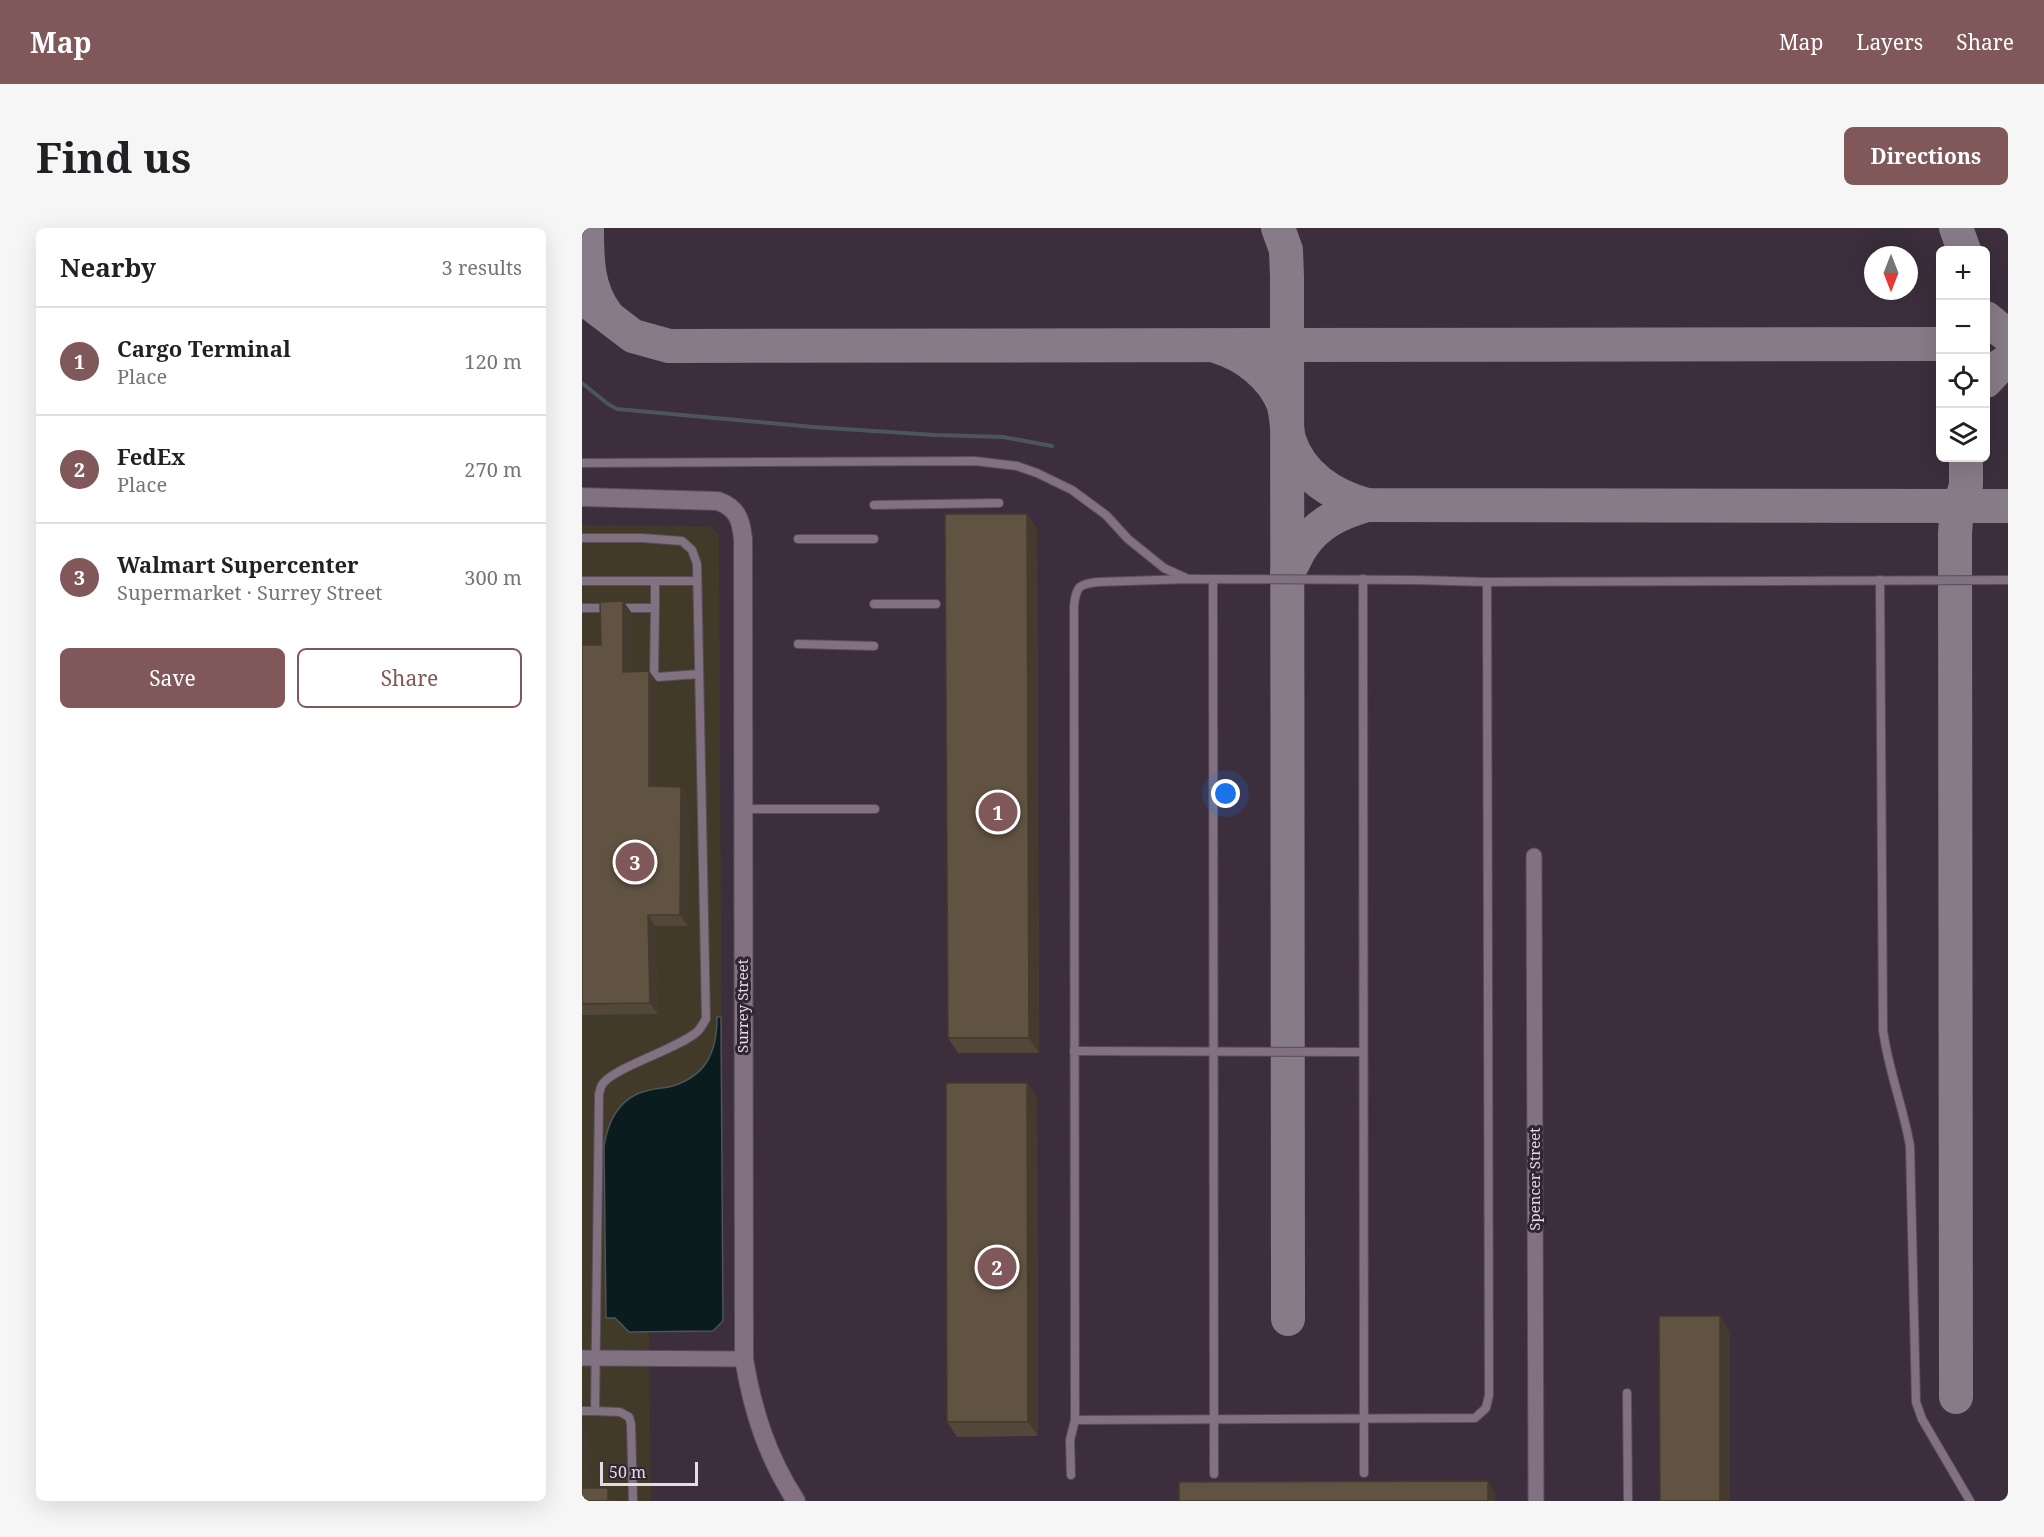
<!DOCTYPE html>
<meta charset="utf-8">
<style>
body{margin:0;font-family:"Noto Serif",serif;background:#f6f6f6;color:#202124}
.controls{position:absolute;right:18px;top:18px;display:grid;overflow:hidden;border-radius:9px;box-shadow:0 6px 24px #0002}
.controls button{width:54px;height:54px;display:grid;place-items:center;padding:0;border:0;border-bottom:2px solid #e0e0e0;background:#fff;color:#202124;font:30px sans-serif}
.compass{position:absolute;left:1282px;top:18px;width:54px;height:54px;border-radius:50%;background:#fff;box-shadow:0 6px 24px #0002;rotate:180deg}
.scale{position:absolute;left:18px;bottom:15px;width:98px;box-sizing:border-box;padding-left:6px;border:3px solid #e5dbe5;border-top:0;font-size:16px;line-height:21px;white-space:nowrap;color:#e5dbe5;-webkit-text-stroke:4px #322432;paint-order:stroke}
.you{position:absolute;left:644px;top:566px;width:21px;height:21px;margin:-15px;border:4px solid #fff;border-radius:50%;background:#1a73e8;box-shadow:0 0 0 9px #1a73e833}
.badge{display:grid;place-items:center;width:39px;height:39px;border-radius:50%;background:#80585a;color:#fff;font-size:20px;font-weight:700}
.pin{position:absolute;translate:-50% -50%;border:3px solid #fff;box-shadow:0 2px 6px #0006}
.list{margin:0;padding:0;list-style:none}
h2{display:flex;justify-content:space-between;align-items:center;height:78px;margin:0;padding:0 24px;font-size:26px}
h2 small{font-size:20px;font-weight:400;color:#757577}
.list li{display:grid;grid-template-columns:39px 1fr auto;gap:18px;align-items:center;box-sizing:border-box;height:108px;padding:0 24px;border-top:2px solid #e0e0e0}
.list b{display:block;font-size:22px;white-space:nowrap}
.list p{margin:0;font-size:20px;white-space:nowrap;color:#757577}
.list em{font-size:20px;font-style:normal;color:#757577}
.actions{display:flex;gap:12px;padding:18px 24px}
.actions a{flex:1;padding:14px 0;border:2px solid #80585a;border-radius:9px;text-align:center;font-size:21px;color:#80585a}
.actions .main{background:#80585a;color:#fff}
.icon{flex:none;width:33px;height:33px;fill:none;stroke:currentColor;stroke-width:2;stroke-linecap:round;stroke-linejoin:round}
.map{position:relative;flex:none;width:1426px;height:1273px;overflow:hidden;border-radius:9px}
header{display:flex;align-items:center;gap:36px;box-sizing:border-box;height:84px;padding:0 30px;background:#80585a;color:#fff}
header strong{font-size:28px}
nav{display:flex;gap:33px;margin-inline-start:auto;font-size:21px}
.intro{display:flex;align-items:center;justify-content:space-between;box-sizing:border-box;height:144px;padding:0 36px}
h1{margin:0;font-size:42px}
.button{padding:15px 27px;border-radius:9px;background:#80585a;color:#fff;font-size:21px;font-weight:700}
main{display:flex;gap:36px;padding:0 36px}
aside{flex:1;background:#fff;border-radius:9px;box-shadow:0 6px 24px #0002}
.map>svg:first-child{display:block}
.commercial{fill:#423a29}
.water{fill:#0b1c1f;stroke:#4c555a;stroke-width:1.5}
.lines{fill:none;stroke-linecap:round;stroke-linejoin:round}
.stream{stroke:#4c555a;stroke-width:4}
.taxiway{stroke:#887b88;stroke-width:34}
.lane-casing{stroke:#594d59;stroke-width:10}
.street-casing{stroke:#594d59;stroke-width:17}
.secondary-casing{stroke:#594d59;stroke-width:20}
.lane{stroke:#827181;stroke-width:8}
.street{stroke:#827181;stroke-width:15}
.secondary{stroke:#827181;stroke-width:18}
.wall{fill:#534739}
.shaded-wall{fill:#443a2e}
.building{fill:#615342;stroke:#443a2e;stroke-width:1.5}
.labels{text-anchor:middle;stroke-width:6;stroke-linejoin:round;paint-order:stroke}
.street-label{font-size:15px;fill:#e5dbe5;stroke:#322432}
</style>
<header>
<strong>Map</strong>
<nav><a>Map</a><a>Layers</a><a>Share</a></nav>
</header>
<div class="intro"><h1>Find us</h1><a class="button">Directions</a></div>
<main>
<aside>
<h2>Nearby<small>3 results</small></h2>
<ul class="list">
<li><span class="badge">1</span><div><b>Cargo Terminal</b><p>Place</p></div><em>120 m</em></li>
<li><span class="badge">2</span><div><b>FedEx</b><p>Place</p></div><em>270 m</em></li>
<li><span class="badge">3</span><div><b>Walmart Supercenter</b><p>Supermarket · Surrey Street</p></div><em>300 m</em></li>
</ul>
<div class="actions"><a class="main">Save</a><a>Share</a></div>
</aside>
<div class="map">
<svg width="1426" height="1273" viewBox="0 0 1426 1273">
<rect width="100%" height="100%" fill="#3c2e3c"/>
<polygon class="commercial" points="0,297 127,298 137,307 141,1093 131,1103 67,1104 69,1273 0,1273"/>
<path class="water" d="M135,789H139L141,1093L131,1103L47,1104L33,1090H24L22,919C25,897 34,876 55,866C66,861 76,861 87,859C124,849 135,825 135,789Z"/>
<g class="lines">
<polyline class="stream" points="0,155 26,176 35,181 231,199 353,207 421,209 470,218"/>
<g class="taxiway">
<path d="M5,0C5,31 5,61 25,87"/>
<polyline points="696,0 704,22 705,49 706,1091"/>
<polyline points="1374,0 1382,22"/>
<polyline points="0,69 51,108 87,118 1358,116"/>
<polyline points="1404,90 1426,108"/>
<path d="M636,119C663,127 690,148 701,175C705,187 704,199 707,211C718,247 751,268 785,277L1426,278"/>
<polyline points="1404,153 1418,138 1426,133"/>
<path d="M705,345C711,337 714,328 719,320C735,295 758,285 785,277"/>
<polyline points="1374,1169 1373,306 1374,291 1384,257 1384,230"/>
</g>
<defs>
<g id="lane">
<polyline points="0,235 393,233 435,238 455,245 490,262 524,287 546,311 582,340 604,350"/>
<polyline points="292,277 417,275"/>
<path d="M0,310H60L100,313L110,322L115,336L124,791C121,795 119,800 116,803C97,821 29,840 20,857C18,860 18,863 17,866L13,1183H0"/>
<polyline points="216,311 292,311"/>
<polyline points="631,351 632,1246"/>
<polyline points="781,351 782,1245"/>
<path d="M1298,352L1301,802C1306,841 1321,878 1328,918L1334,1174L1340,1191L1388,1273"/>
<polyline points="0,353 115,353"/>
<polyline points="292,376 354,376"/>
<polyline points="0,380 73,380 73,353"/>
<polyline points="73,380 72,446 76,449 117,446"/>
<polyline points="216,416 292,418"/>
<polyline points="163,581 293,581"/>
<polyline points="492,823 781,824"/>
<polyline points="1045,1165 1046,1273"/>
<polyline points="13,1183 38,1184 47,1189 49,1196 51,1273"/>
<polyline points="493,1192 893,1190 904,1180 907,1167 905,354"/>
<path d="M489,1247L488,1212L493,1192L492,378C494,358 497,356 516,354L606,351L833,352L905,354L1426,352"/>
</g>
<g id="street">
<polyline points="952,628 954,1273"/>
<polyline points="0,1130 162,1131"/>
</g>
<path id="secondary" d="M0,269L136,273C155,280 159,291 161,311L162,1131C171,1184 185,1228 214,1273"/>
</defs>
<use href="#lane" class="lane-casing"/>
<use href="#street" class="street-casing"/>
<use href="#secondary" class="secondary-casing"/>
<use href="#lane" class="lane"/>
<use href="#street" class="street"/>
<use href="#secondary" class="secondary"/>
</g>
<g class="wall">
<polygon points="445,286 455,301 457,825 376,825 366,810"/>
<polygon points="41,373 49,384 49,444 67,443 75,454 75,558 99,559 107,570 106,698 73,698 76,786 0,787 0,417 19,417"/>
<polygon points="445,855 455,869 456,1208 375,1209 365,1194"/>
</g>
<g class="shaded-wall">
<polygon points="445,286 455,301 457,825 447,810"/>
<polygon points="41,373 49,384 49,455 41,444"/>
<polygon points="67,443 75,454 75,569 67,558"/>
<polygon points="99,559 107,570 106,698 98,687"/>
<polygon points="66,687 73,698 76,786 68,775"/>
<polygon points="445,855 455,869 456,1208 446,1194"/>
<polygon points="1138,1088 1148,1103 1148,1273 1138,1273"/>
<polygon points="0,1194 8,1206 9,1273 0,1262"/>
<polygon points="906,1253 913,1265 913,1273 906,1273"/>
<polygon points="26,1260 35,1273 26,1273"/>
</g>
<g class="building">
<polygon points="363,286 445,286 447,810 366,810"/>
<polygon points="41,373 41,444 67,443 67,558 99,559 98,687 66,687 68,775 0,776 0,417 19,417 18,374"/>
<polygon points="364,855 445,855 446,1194 365,1194"/>
<polygon points="1077,1088 1138,1088 1138,1273 1078,1273"/>
<polygon points="906,1253 906,1273 597,1273 597,1254"/>
<rect x="0" y="1260" width="26" height="13"/>
</g>
<g class="labels">
<g class="street-label">
<text transform="translate(161 778) rotate(-90)" y="5">Surrey Street</text>
<text transform="translate(953 951) rotate(-90)" y="5">Spencer Street</text>
</g>
</g>
</svg>
<div class="controls">
<button>+</button>
<button>−</button>
<button><svg class="icon" aria-label="locate" viewBox="0 0 24 24"><circle cx="12" cy="12" r="6"/><path d="M12 2v4M12 18v4M2 12h4M18 12h4"/></svg></button>
<button><svg class="icon" aria-label="layers" viewBox="0 0 24 24"><path d="M12 4l9 5-9 5-9-5zM3 14l9 5 9-5"/></svg></button>
</div>
<svg class="compass" viewBox="-18 -18 36 36"><path d="M0-13l5 13h-10z" fill="#e53935"/><path d="M0 13l5-13h-10z" fill="#757577"/></svg>
<div class="scale">50 m</div>
<div class="you"></div>
<div class="pin badge" style="left:416px;top:584px">1</div>
<div class="pin badge" style="left:415px;top:1039px">2</div>
<div class="pin badge" style="left:53px;top:634px">3</div>
</div>
</main>
